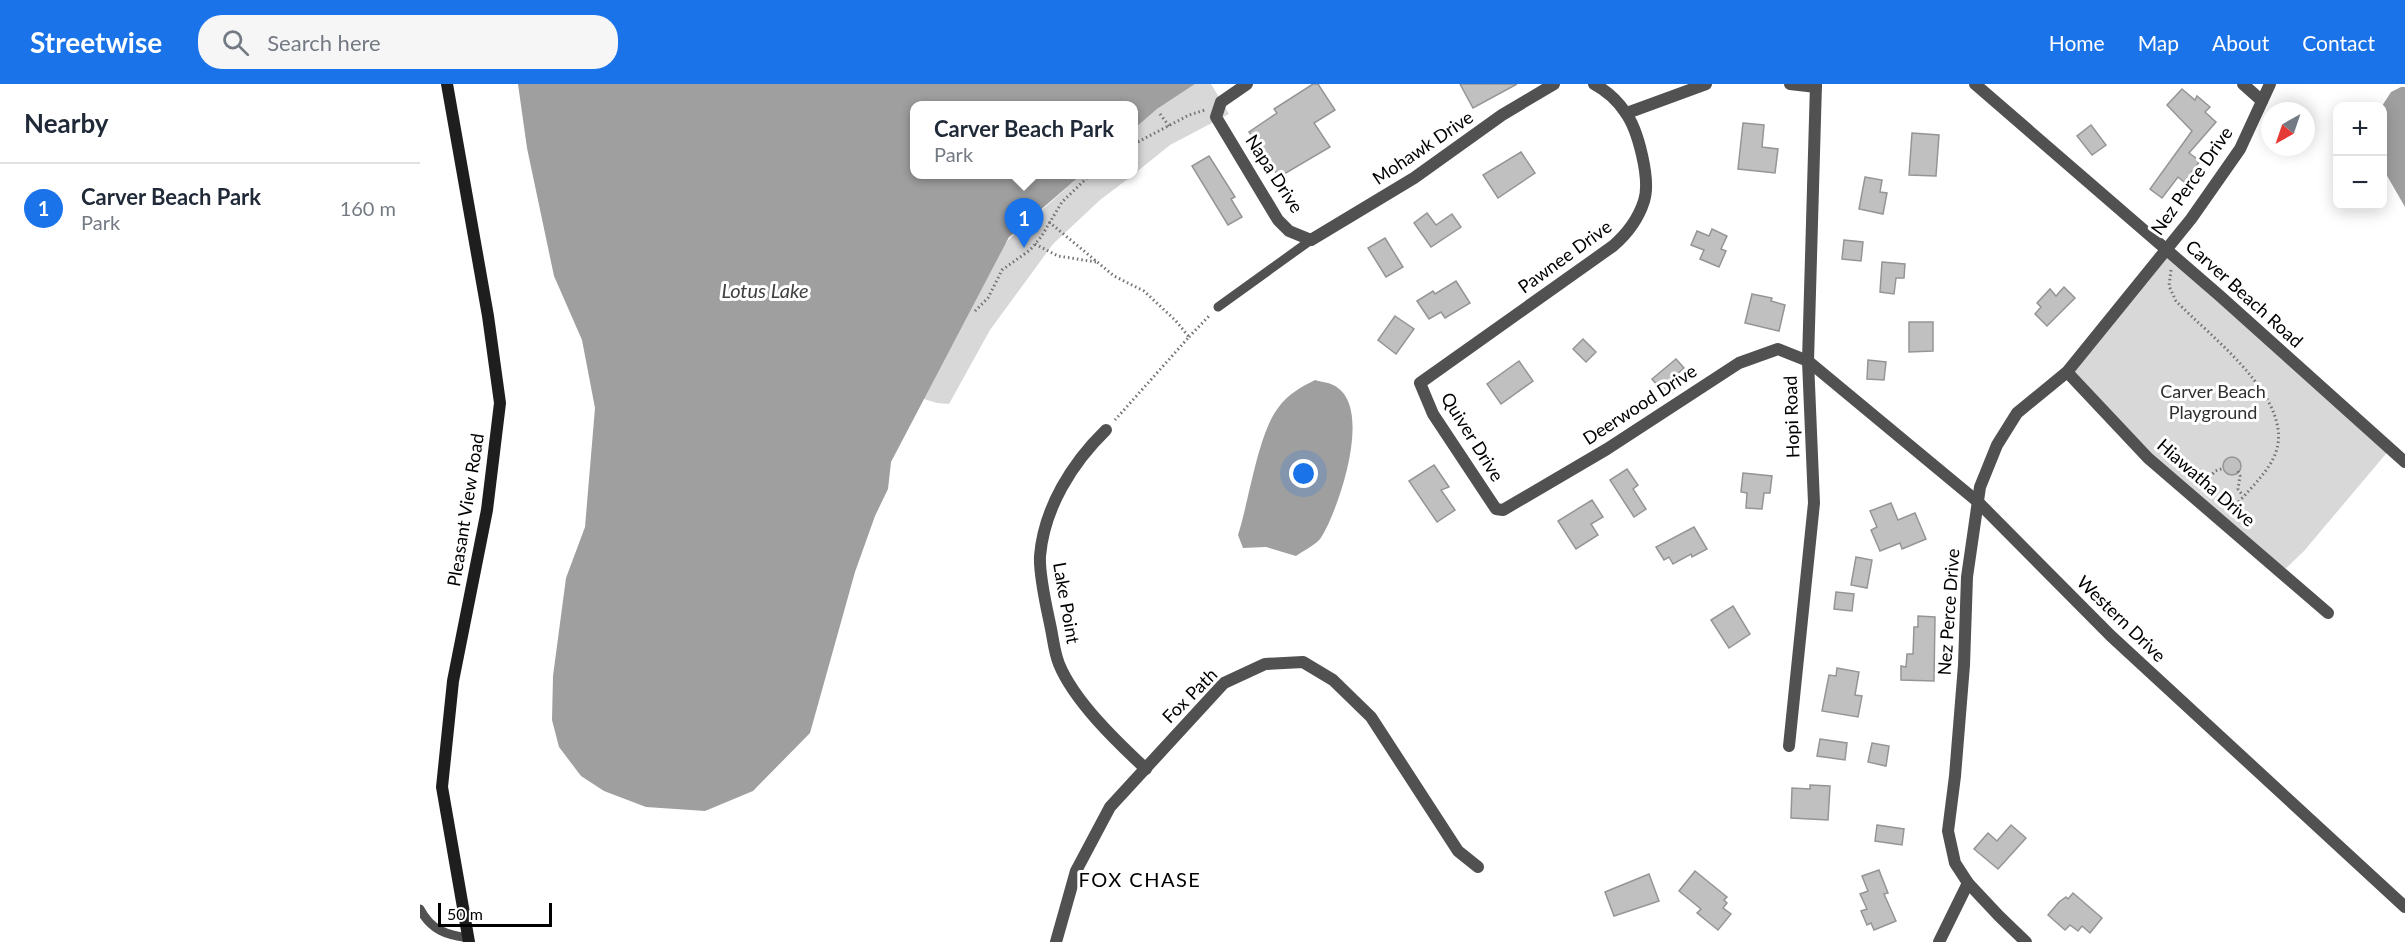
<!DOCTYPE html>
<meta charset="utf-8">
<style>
body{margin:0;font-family:Lato,sans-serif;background:#f6f6f7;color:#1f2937}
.controls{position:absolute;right:18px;top:18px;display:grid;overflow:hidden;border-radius:12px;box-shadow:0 3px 15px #0003}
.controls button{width:54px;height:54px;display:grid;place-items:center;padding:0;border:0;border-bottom:2px solid #e0e1e3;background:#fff;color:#1f2937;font:30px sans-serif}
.compass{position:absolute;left:1841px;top:18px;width:54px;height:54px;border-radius:50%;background:#fff;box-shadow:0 3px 15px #0003;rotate:220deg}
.scale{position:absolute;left:18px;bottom:15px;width:114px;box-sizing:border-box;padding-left:6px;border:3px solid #000;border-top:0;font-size:16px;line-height:21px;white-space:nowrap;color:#000;-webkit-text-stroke:4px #fff;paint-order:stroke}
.you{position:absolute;left:884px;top:390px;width:21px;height:21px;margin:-15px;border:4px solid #fff;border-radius:50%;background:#1a73e8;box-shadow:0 0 0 9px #1a73e833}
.badge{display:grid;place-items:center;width:39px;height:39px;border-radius:50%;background:#1a73e8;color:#fff;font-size:20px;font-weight:700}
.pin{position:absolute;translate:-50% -50px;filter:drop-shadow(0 2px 3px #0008)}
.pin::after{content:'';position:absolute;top:32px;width:21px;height:18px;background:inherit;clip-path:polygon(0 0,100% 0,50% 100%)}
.popup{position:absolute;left:490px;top:17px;width:228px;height:78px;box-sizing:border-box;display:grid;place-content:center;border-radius:12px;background:#fff;filter:drop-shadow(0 2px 4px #0005);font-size:20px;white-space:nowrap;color:#747a83}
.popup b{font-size:22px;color:#1f2937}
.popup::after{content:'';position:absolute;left:50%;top:100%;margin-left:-12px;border:12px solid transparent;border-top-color:#fff}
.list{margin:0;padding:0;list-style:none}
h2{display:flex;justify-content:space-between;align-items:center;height:78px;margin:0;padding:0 24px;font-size:26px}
h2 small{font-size:20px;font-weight:400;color:#747a83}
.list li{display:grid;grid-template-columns:39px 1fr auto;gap:18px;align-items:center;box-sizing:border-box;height:90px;padding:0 24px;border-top:2px solid #e0e1e3}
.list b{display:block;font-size:22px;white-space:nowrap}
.list p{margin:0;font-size:20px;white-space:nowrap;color:#747a83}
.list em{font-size:20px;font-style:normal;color:#747a83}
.icon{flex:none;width:33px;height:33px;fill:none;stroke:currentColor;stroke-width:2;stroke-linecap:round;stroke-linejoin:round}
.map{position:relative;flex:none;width:1985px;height:858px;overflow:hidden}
header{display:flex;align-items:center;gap:36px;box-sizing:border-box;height:84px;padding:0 30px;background:#1a73e8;color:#fff}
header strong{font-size:28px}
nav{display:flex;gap:33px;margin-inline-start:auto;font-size:21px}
.search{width:420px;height:54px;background:#f6f6f7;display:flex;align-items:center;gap:15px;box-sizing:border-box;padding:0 21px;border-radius:24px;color:#747a83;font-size:22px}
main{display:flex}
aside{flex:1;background:#fff}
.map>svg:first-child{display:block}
.green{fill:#d8d8d8}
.water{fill:#9f9f9f}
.building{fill:#c0c0c0;stroke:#959595;stroke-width:1.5}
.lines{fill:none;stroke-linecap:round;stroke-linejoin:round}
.path{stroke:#737373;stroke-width:3;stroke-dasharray:1.5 3;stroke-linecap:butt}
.lane{stroke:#515151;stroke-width:9}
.street{stroke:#515151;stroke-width:12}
.secondary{stroke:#1e1e1e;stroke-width:12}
.labels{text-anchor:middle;stroke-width:6;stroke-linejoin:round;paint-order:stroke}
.street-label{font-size:18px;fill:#000;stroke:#fff}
.park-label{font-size:18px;fill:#2f2f2f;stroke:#fff}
.water-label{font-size:20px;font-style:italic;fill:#404040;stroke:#fff}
.neighbourhood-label{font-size:20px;letter-spacing:1.5px;fill:#000;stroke:#fff}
</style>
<header>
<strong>Streetwise</strong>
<div class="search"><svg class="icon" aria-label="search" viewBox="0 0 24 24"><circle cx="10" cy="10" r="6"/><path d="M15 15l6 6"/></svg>Search here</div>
<nav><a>Home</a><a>Map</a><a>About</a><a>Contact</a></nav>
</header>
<main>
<aside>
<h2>Nearby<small></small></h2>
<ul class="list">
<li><span class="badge">1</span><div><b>Carver Beach Park</b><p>Park</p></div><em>160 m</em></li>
</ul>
</aside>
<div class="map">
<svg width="1985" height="858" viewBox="0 0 1985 858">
<rect width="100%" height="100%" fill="#fff"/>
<g class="green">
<polygon points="775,0 791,0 809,30 750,61 714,90 714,45 737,25"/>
<polygon points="661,91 713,91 680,116 633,160 570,246 529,320 517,319 491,311 575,168"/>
<polygon points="1747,166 1970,365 1884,467 1862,488 1728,374 1647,288"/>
</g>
<g class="water">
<polygon points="98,0 775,0 737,25 714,45 714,21 494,21 494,90 661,91 589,153 471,378 468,405 455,432 435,488 390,649 333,707 285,727 226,723 184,707 161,692 139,663 132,636 133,592 146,494 165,443 175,324 162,256 134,192 107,64"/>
<polygon points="1981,3 1985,3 1985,123 1962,83 1962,22 1971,8"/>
<path d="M895,296C901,298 908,298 913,301C955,320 919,424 902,452C898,460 884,466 876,472L846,463L823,464L818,451C829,417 838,350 858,324C868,310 881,303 895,296Z"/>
</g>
<g class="building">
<polygon points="893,0 898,0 915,26 894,39 910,63 859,93 829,48 857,29 854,25"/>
<polygon points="1040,0 1097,0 1053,24"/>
<polygon points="1762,5 1775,16 1777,12 1790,23 1785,28 1796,38 1769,69 1780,77 1764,98 1758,93 1742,114 1730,105 1772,47 1747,21"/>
<polygon points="1323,39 1344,41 1342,63 1358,65 1355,89 1318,85"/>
<polygon points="1671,41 1686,61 1672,71 1657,52"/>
<polygon points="1492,49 1519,51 1516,92 1489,91"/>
<polygon points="1101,68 1115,89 1078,114 1063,91"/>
<polygon points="789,72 815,113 811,115 822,133 808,141 772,82"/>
<polygon points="1445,93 1462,96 1460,108 1467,109 1463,130 1439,125"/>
<polygon points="1007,129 1016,141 1032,130 1041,143 1011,163 994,139"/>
<polygon points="1292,145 1307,152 1301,165 1306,167 1299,183 1280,175 1284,166 1271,161 1277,147 1289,152"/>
<polygon points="965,154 983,183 966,193 948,164"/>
<polygon points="1424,156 1443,158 1441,177 1422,175"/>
<polygon points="1462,178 1485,180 1484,194 1476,194 1474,210 1460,208"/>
<polygon points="1036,197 1050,219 1025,234 1021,228 1009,235 997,217 1013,207 1015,210"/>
<polygon points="1644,203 1655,214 1627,242 1615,230 1621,223 1617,219 1630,205 1636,212"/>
<polygon points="1332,210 1352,214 1351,217 1365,221 1359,247 1325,239"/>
<polygon points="975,232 994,245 976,270 958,256"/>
<polygon points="1489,238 1513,238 1513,267 1489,268"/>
<polygon points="1163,255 1176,268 1166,278 1153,265"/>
<polygon points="1256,275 1264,284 1256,291 1263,300 1247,313 1232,295"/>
<polygon points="1448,276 1466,278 1464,296 1447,295"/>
<polygon points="1099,277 1113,297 1081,320 1067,300"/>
<circle cx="1812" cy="382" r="9"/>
<polygon points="1014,381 1029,403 1021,406 1035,426 1017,438 989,397"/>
<polygon points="1207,385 1218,401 1213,405 1226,425 1214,433 1190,396"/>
<polygon points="1323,389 1352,392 1350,409 1344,409 1342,425 1326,424 1327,409 1321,408"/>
<polygon points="1172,416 1183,433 1171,440 1178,451 1156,465 1138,437"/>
<polygon points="1471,419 1478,436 1495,429 1506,455 1482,465 1480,459 1460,467 1451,446 1457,443 1450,427"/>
<polygon points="1274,443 1287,465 1272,473 1271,470 1253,480 1249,473 1244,476 1236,463"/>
<polygon points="1436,473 1452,476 1447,504 1431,501"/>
<polygon points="1416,508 1434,510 1432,527 1414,525"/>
<polygon points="1313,522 1330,550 1309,564 1291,536"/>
<polygon points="1498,532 1515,533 1514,597 1481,596 1481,582 1486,583 1487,570 1493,570 1494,543 1498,543"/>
<polygon points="1417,584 1439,588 1435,611 1442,612 1438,633 1402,627 1409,591 1416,592"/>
<polygon points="1400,655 1427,659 1425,676 1397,672"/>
<polygon points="1452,659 1469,662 1466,682 1448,678"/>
<polygon points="1390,701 1410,702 1408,736 1371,734 1372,704 1390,705"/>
<polygon points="1457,741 1484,745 1482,761 1455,757"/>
<polygon points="1591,741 1606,754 1578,785 1554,765 1568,749 1577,757"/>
<polygon points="1459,786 1468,809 1464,810 1476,837 1454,846 1451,839 1447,841 1441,827 1447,825 1440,810 1448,807 1442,792"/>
<polygon points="1275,787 1307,813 1304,816 1307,819 1303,824 1311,830 1298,846 1277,829 1281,825 1259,807"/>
<polygon points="1229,790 1239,817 1194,832 1185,808"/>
<polygon points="1653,809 1682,834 1670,849 1662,842 1658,847 1650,841 1645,846 1628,831 1639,818 1646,813 1648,815"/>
</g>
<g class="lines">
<g class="path">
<polyline points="740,30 749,42"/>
<polyline points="714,60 769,31 785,26"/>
<polyline points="629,138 694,192 724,207 756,237 769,253 695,336"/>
<polyline points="615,160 638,172 676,178"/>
<path d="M1751,186L1749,202L1756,217C1789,252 1882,319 1853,375C1844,393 1822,413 1809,429"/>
<polyline points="555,227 568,214 582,186 610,166 621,153 642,118 671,90"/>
<polyline points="769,253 790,231"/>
<polyline points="1818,387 1820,392 1818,405 1823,412"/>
<polyline points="1787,397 1795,387 1804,384"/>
</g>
<g class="lane">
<polyline points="798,223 891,156"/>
<path d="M0,825C11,846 26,851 49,854"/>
</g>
<g class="street">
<polyline points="827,0 801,18 796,33 858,136 869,147 891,156 994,94 1082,31 1134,0"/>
<path d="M1174,0C1187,7 1197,16 1205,28C1218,45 1231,96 1224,117C1218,136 1208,149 1193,162L1000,299L1013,330L1076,425L1083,426L1187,365L1319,279L1358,265L1388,277L1558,418L1691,552L1985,823"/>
<polyline points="1370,0 1396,3"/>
<polyline points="1555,0 1800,212 1985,378"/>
<polyline points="1823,0 1842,17"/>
<polyline points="1207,29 1286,0"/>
<polyline points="1647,288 1728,374 1908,529"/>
<path d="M686,346C652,379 624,424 620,472C619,491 626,521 630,540C633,553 634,568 639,580C654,617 697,658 726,685"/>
<polyline points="1369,662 1394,419 1388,277 1396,0"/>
<polyline points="1548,799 1579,832 1606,858"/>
<polyline points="636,858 656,787 690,723 804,599 845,580 883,578 913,596 951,633 1038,767 1058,783"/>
<polyline points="1519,858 1548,799 1535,779 1528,747 1535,692 1544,581 1547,493 1560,403 1577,361 1597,329 1647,288 1771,135 1820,65 1850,0"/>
</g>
<polyline class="secondary" points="27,0 68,232 80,319 67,426 33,597 22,703 49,858"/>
</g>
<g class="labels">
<g class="street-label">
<text transform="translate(1003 64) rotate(-34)" y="6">Mohawk Drive</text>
<text transform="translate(854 90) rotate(57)" y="6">Napa Drive</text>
<text transform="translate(1772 97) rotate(-55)" y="6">Nez Perce Drive</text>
<text transform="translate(1145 173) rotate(-36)" y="6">Pawnee Drive</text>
<text transform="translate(1824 210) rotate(42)" y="6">Carver Beach Road</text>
<text transform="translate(1220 321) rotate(-33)" y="6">Deerwood Drive</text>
<text transform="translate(1372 333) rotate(-92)" y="6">Hopi Road</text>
<text transform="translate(1052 353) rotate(58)" y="6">Quiver Drive</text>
<text transform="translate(1786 399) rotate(41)" y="6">Hiawatha Drive</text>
<text transform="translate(46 426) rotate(-81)" y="6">Pleasant View Road</text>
<text transform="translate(646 519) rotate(80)" y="6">Lake Point</text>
<text transform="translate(1529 528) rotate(-86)" y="6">Nez Perce Drive</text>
<text transform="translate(1701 535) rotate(44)" y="6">Western Drive</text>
<text transform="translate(770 612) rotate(-45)" y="6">Fox Path</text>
</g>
<g class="park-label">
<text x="1793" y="314">Carver Beach<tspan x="1793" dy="21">Playground</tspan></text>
</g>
<g class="water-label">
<text x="345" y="214">Lotus Lake</text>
</g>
<g class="neighbourhood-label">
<text x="720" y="803">FOX CHASE</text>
</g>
</g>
</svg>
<div class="controls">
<button>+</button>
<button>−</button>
</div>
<svg class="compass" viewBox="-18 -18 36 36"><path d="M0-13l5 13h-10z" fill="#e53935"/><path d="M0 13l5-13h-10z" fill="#747a83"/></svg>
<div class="scale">50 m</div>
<div class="you"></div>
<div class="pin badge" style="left:604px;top:164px">1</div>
<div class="popup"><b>Carver Beach Park</b>Park</div>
</div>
</main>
